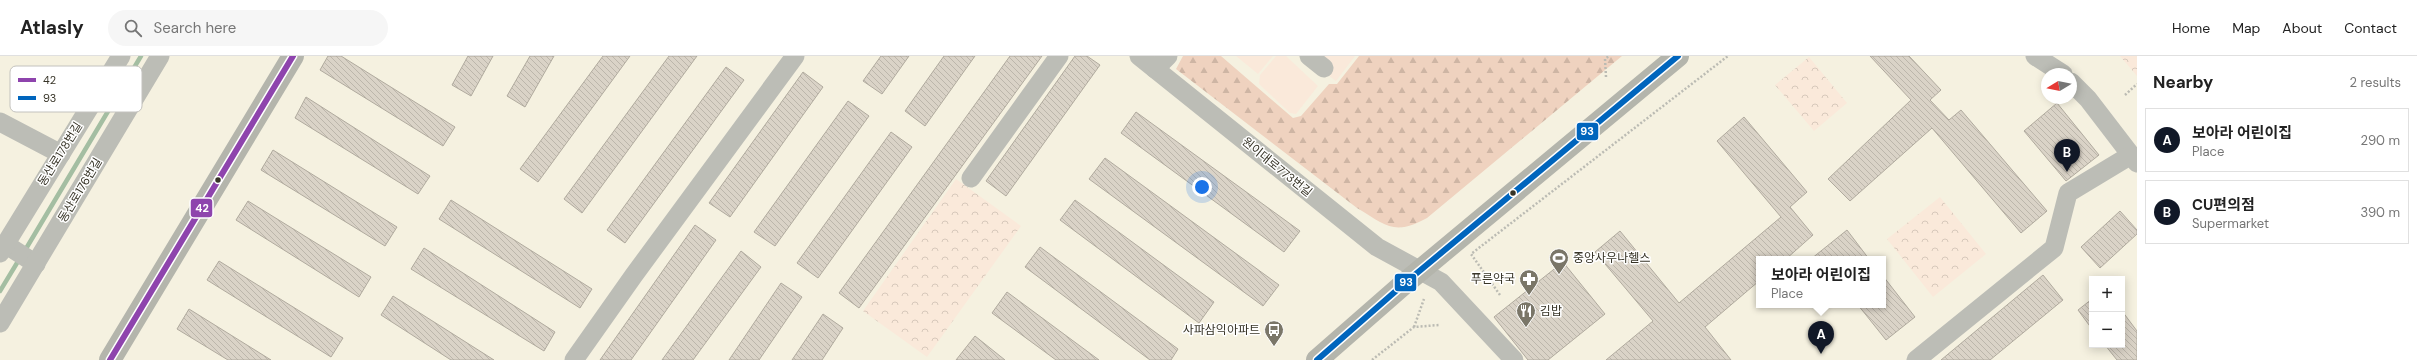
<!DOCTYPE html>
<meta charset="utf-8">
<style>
body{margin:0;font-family:"DM Sans","Noto Sans KR",sans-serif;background:#f6f6f6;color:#222}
.controls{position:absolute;right:12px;bottom:12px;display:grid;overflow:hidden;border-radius:0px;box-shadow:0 2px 10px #0003}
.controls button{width:36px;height:36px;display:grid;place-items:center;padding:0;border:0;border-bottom:1px solid #e0e0e0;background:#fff;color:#222;font:20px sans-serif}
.compass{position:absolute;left:2041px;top:12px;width:36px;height:36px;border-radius:50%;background:#fff;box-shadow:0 2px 10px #0003;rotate:260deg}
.you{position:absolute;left:1202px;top:131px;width:14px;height:14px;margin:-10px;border:3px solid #fff;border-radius:50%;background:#1a73e8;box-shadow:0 0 0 6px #1a73e833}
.badge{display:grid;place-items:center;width:26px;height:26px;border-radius:50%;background:#111827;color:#fff;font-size:13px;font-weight:700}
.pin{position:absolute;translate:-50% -33px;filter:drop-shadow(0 1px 2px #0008)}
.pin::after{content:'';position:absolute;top:21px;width:14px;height:12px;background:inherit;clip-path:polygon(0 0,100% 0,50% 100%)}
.popup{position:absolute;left:1756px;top:200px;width:130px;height:52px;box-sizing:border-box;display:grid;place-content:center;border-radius:0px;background:#fff;filter:drop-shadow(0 1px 3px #0005);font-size:13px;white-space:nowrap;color:#767676}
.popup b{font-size:15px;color:#222}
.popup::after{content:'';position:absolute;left:50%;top:100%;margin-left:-8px;border:8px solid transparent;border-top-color:#fff}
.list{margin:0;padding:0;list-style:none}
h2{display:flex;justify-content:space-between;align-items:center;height:52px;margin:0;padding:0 16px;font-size:17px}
h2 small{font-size:13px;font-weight:400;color:#767676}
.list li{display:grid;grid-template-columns:26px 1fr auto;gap:12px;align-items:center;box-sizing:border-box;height:64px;margin:0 8px 8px;padding:0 8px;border:1px solid #e0e0e0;border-radius:0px}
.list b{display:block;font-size:15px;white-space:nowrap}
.list p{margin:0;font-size:13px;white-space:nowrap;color:#767676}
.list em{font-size:13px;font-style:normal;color:#767676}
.icon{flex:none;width:22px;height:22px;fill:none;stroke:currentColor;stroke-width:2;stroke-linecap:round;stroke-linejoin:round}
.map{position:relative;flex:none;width:2137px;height:304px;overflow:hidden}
header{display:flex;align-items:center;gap:24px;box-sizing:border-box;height:56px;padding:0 20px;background:#fff;border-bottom:1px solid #e0e0e0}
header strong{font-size:19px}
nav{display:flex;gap:22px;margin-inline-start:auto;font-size:14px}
.search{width:280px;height:36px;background:#f6f6f6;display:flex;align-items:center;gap:10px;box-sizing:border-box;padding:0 14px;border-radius:22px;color:#767676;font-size:15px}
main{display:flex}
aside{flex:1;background:#fff}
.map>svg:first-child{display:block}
.grass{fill:#fae9da}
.forest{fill:url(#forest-firs)}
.park{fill:url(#park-crowns)}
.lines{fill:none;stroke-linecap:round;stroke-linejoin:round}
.stream{stroke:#a4bea2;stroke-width:4.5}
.building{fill:url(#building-back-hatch);stroke:#b0aa9e}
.path{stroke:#bbbbb3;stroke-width:2.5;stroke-dasharray:2 2;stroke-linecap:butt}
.minor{stroke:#bcbdb6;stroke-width:19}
.major{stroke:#b4b5ac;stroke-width:22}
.bus-1-casing{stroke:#fff;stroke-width:9}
.bus-2-casing{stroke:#fff;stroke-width:9}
.bus-1{stroke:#8e44ad;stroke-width:6}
.bus-2{stroke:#0065bd;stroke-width:6}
.bus-dot{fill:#373427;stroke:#fff;stroke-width:1.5}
.labels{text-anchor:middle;stroke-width:3;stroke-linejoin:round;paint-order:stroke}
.street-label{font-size:12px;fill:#373427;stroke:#fff}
.poi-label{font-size:12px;fill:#373427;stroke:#fff;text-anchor:start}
.key{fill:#fff;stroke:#c3c2be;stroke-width:1}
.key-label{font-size:11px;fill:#373427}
.line-badge{stroke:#fff;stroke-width:1.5}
.badge-label{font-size:11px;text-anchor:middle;font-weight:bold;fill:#fff}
</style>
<header>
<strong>Atlasly</strong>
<div class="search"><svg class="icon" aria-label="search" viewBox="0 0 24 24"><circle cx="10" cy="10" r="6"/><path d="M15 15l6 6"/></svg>Search here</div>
<nav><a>Home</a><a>Map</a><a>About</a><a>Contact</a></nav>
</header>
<main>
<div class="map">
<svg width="2137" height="304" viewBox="0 0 2137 304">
<defs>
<pattern id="forest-firs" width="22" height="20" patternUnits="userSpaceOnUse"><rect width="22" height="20" fill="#efd2bf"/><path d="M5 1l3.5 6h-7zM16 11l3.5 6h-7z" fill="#ceb5a4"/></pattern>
<pattern id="park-crowns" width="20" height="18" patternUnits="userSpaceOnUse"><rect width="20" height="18" fill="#fae9da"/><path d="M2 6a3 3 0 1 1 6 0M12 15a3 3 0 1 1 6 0" fill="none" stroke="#d7c8bb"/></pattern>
<pattern id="building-back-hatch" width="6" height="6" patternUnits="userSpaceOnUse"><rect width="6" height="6" fill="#dad3c7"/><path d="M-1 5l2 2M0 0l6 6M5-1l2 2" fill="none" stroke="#bcb6ab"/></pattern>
</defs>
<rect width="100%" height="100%" fill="#f5f1e0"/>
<g class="grass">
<polygon points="1236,0 1273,0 1258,18"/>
<polygon points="1276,0 1286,0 1318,30 1296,58 1290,57 1259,28 1260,19"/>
<polygon points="1302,0 1355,0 1336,25"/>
</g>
<path class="forest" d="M1183,0H1221L1293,62L1301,60L1329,28H1337L1359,0H1622L1427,162C1394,180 1387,170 1357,152L1176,13Z"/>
<g class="park">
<polygon points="2120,0 2137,0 2137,20"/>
<polygon points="1809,1 1847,47 1814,75 1775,29"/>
<polygon points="956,123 1021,170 927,301 863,255"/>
<polygon points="1940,141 1986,198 1933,241 1887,183"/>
</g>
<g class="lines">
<g class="stream">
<polyline points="24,196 141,0"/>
<polyline points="0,235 20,202"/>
</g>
</g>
<g class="building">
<polygon points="328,0 341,0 455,71 443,90 320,14"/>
<polygon points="468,0 493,0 471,40 452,29"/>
<polygon points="530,0 554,0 525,51 507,40"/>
<polygon points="603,0 630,0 538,126 520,113"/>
<polygon points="669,0 697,0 582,157 564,143"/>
<polygon points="881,0 909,0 882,38 863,25"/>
<polygon points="944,0 975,0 925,70 905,55"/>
<polygon points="1010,0 1042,0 859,252 839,237"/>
<polygon points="1075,0 1087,0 1100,9 1006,140 986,125"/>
<polygon points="1870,0 1909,0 1941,34 1930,44 1949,64 1961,54 2047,155 2021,177 1932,72 1850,145 1828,123 1911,44"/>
<polygon points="726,11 744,24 625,187 607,174"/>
<polygon points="803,16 823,31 730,161 709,147"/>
<polygon points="306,41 430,120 418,138 295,62"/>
<polygon points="848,45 869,60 775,190 754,176"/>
<polygon points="2057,47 2099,99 2066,125 2024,75"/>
<polygon points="1136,56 1300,175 1284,196 1121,77"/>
<polygon points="1744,61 1807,136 1790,151 1813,179 1786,203 1759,203 1759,225 1705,271 1731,304 1606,304 1653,265 1595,196 1620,175 1679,247 1781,161 1717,85"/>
<polygon points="891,76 912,91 818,222 797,207"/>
<polygon points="273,94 397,171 385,190 261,114"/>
<polygon points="1105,102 1279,229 1263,250 1089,123"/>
<polygon points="451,144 592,233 580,252 439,163"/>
<polygon points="1075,144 1214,246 1199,267 1060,164"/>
<polygon points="248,145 371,221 359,241 236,164"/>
<polygon points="2120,155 2137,174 2137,178 2100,212 2081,191"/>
<polygon points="695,169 716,184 631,304 600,304"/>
<polygon points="1847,174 1869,203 1811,203"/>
<polygon points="1040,191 1178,293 1171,304 1150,304 1025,211"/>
<polygon points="424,192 555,276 544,295 411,213"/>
<polygon points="741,195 761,211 693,304 662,304"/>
<polygon points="219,205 343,282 331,301 207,224"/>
<polygon points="1563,206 1605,258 1548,304 1528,304 1494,261"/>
<polygon points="2043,219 2063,244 1990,304 1941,304"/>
<polygon points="1883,220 1915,261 1886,284 1858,249 1883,249"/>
<polygon points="781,227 802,241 759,304 729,304"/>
<polygon points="1007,236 1099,304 1056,304 992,257"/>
<polygon points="393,240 494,304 451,304 381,259"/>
<polygon points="2092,243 2092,273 2078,254"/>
<polygon points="189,253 271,304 228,304 177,273"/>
<polygon points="2122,255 2137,275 2137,304 2117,304 2105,289 2122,289"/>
<polygon points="823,258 843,272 822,304 792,304"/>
<polygon points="975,280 1005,304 956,304"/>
</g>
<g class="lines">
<g class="path">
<polyline points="1606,21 1605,3 1609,0"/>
<polyline points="2125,39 2137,28"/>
<polyline points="1500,239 1471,198 1728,0"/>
<polyline points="1414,271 1424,243"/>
<polyline points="1372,304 1414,271 1439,269"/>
</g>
<g class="minor">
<polyline points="1139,0 1377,191 1441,226 1514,304"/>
<polyline points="1309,0 1324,12"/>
<polyline points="2035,0 2063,18"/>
<polyline points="1155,13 1168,0"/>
<polyline points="2071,26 2088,43 2137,107"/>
<polyline points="0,66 61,98"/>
<polyline points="971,122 1059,0"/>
<polyline points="5,188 36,208"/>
<polyline points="0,197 121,0"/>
<polyline points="0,267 160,0"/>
<polyline points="574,304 634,219 795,0"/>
<polyline points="1916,304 2054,192 2068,137 2131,99"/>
</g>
<g class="major">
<polyline points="110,304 293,0"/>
<polyline points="1317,304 1405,227 1678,0"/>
</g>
<defs>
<polyline id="bus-1" points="110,304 293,0"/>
<polyline id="bus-2" points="1317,304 1405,227 1678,0"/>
</defs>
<use href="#bus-1" class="bus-1-casing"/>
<use href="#bus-2" class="bus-2-casing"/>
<use href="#bus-1" class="bus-1"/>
<use href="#bus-2" class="bus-2"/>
</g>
<defs>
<symbol id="stadium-pin" viewBox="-11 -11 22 30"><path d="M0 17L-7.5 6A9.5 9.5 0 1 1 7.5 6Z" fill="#7a7668" stroke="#fff"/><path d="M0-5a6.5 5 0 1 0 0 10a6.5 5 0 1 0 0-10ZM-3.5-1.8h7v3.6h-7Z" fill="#fff"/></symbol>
<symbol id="pharmacy-pin" viewBox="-11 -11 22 30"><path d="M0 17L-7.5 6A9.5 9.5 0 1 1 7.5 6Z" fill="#7a7668" stroke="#fff"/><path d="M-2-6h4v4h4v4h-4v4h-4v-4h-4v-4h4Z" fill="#fff"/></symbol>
<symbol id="restaurant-pin" viewBox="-11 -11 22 30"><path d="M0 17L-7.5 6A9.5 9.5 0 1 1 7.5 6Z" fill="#7a7668" stroke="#fff"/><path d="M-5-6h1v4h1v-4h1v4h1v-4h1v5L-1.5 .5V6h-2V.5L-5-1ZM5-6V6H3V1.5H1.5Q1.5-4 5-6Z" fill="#fff"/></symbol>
<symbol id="bus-pin" viewBox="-11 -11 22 30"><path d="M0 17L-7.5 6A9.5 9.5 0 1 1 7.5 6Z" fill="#7a7668" stroke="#fff"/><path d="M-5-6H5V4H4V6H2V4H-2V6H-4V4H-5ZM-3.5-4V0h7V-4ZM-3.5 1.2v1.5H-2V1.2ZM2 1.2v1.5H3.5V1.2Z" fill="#fff"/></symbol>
</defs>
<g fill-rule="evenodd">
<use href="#stadium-pin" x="1548" y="191" width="22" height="30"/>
<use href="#pharmacy-pin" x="1518" y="212" width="22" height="30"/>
<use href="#restaurant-pin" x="1515" y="244" width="22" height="30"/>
<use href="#bus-pin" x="1263" y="263" width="22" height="30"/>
</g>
<g class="bus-dot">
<circle cx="218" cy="124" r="3.5"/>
<circle cx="1513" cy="137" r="3.5"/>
</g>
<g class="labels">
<g class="street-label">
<text transform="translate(60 98) rotate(-58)" y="4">동산로178번길</text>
<text transform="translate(1277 111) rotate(39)" y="4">원이대로773번길</text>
<text transform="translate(80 134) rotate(-59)" y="4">동산로176번길</text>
</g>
<g class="poi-label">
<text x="1573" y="206">중앙사우나헬스</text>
<text x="1515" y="227" text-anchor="end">푸른약국</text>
<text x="1540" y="259">김밥</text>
<text x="1260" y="278" text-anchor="end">사파삼익아파트</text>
</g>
</g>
<rect x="10" y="10" width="132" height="46" rx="6" class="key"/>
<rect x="18" y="22" width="18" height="4" fill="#8e44ad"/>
<rect x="18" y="40" width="18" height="4" fill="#0065bd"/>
<g class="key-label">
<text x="43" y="28">42</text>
<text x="43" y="46">93</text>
</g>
<g class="line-badge">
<rect x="1576" y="66" width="23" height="19" rx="4" fill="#0065bd"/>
<rect x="190" y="142" width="23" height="20" rx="4" fill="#8e44ad"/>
<rect x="1394" y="217" width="23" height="19" rx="4" fill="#0065bd"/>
</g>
<g class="badge-label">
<text x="1587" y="79">93</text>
<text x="202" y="156">42</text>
<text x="1406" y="230">93</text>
</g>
</svg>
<div class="controls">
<button>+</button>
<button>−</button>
</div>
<svg class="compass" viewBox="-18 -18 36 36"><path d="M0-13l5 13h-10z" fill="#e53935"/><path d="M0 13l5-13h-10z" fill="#767676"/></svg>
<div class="you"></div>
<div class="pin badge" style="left:1821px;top:298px">A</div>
<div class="popup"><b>보아라 어린이집</b>Place</div>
<div class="pin badge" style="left:2067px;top:116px">B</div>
</div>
<aside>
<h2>Nearby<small>2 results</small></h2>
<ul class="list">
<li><span class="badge">A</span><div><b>보아라 어린이집</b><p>Place</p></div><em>290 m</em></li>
<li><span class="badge">B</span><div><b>CU편의점</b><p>Supermarket</p></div><em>390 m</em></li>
</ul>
</aside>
</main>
